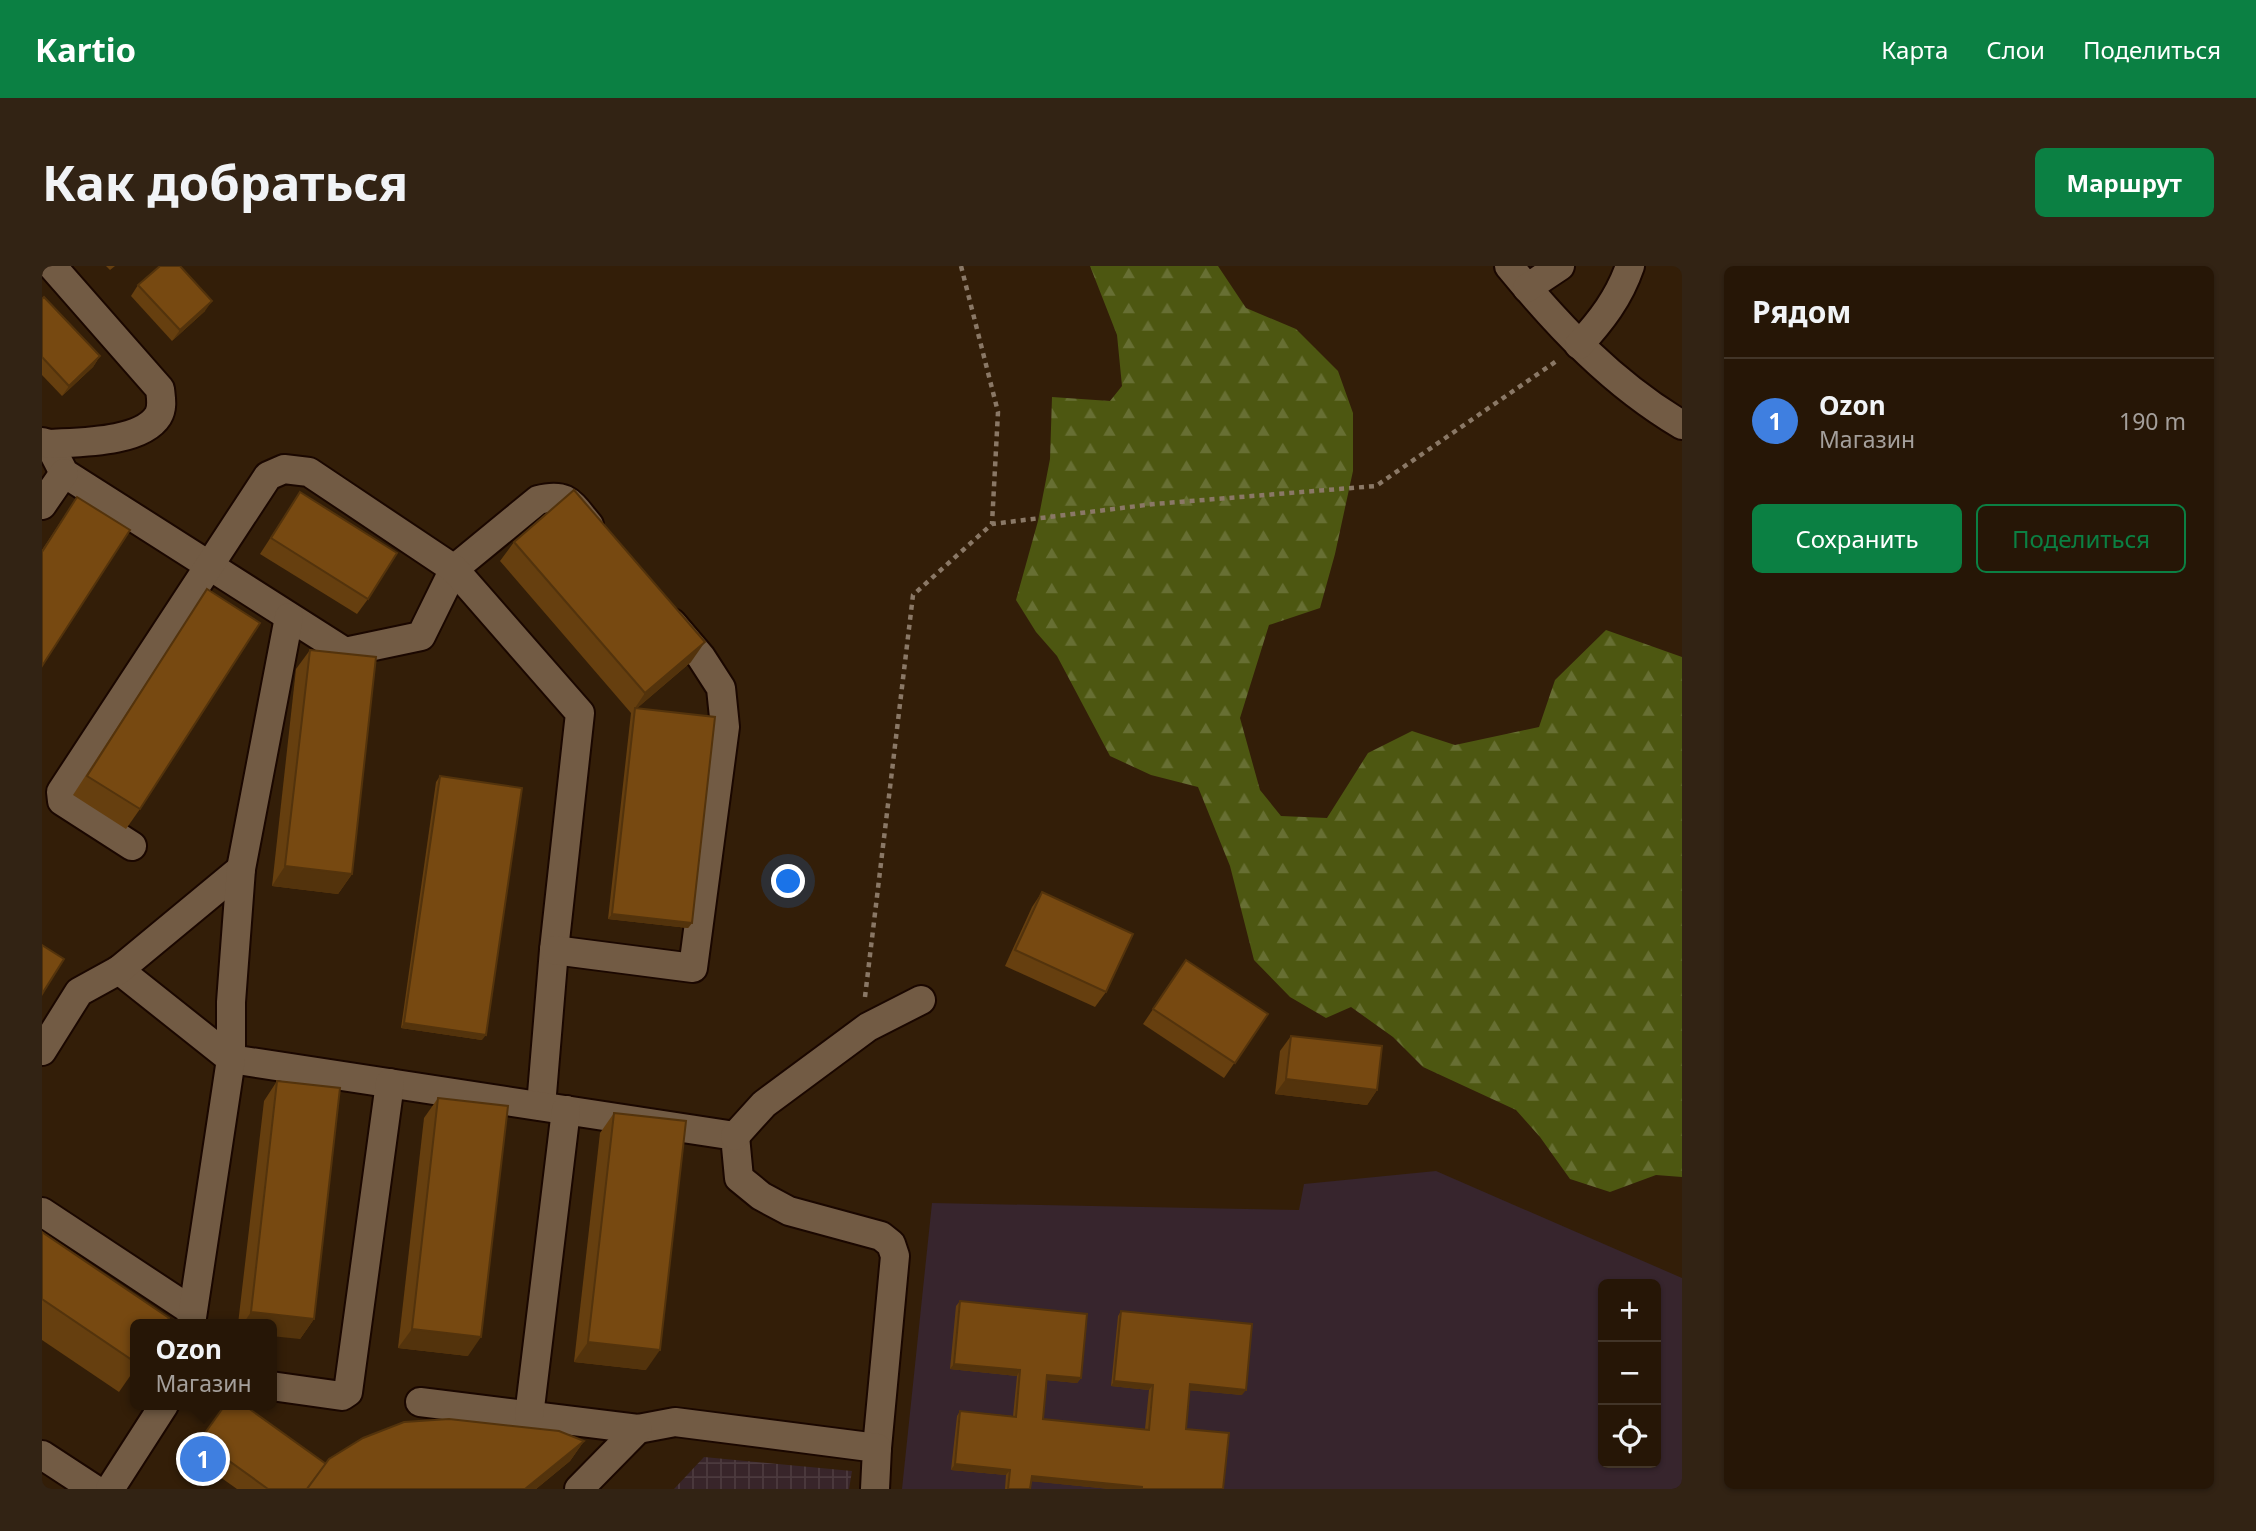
<!DOCTYPE html>
<html lang="ru">
<meta charset="utf-8">
<style>
body{margin:0;font-family:"Noto Sans",sans-serif;background:#322314;color:#f1f3f6}
.controls{position:absolute;right:21px;bottom:21px;display:grid;overflow:hidden;border-radius:10px;box-shadow:0 2px 5px #0004}
.controls button{width:63px;height:63px;display:grid;place-items:center;padding:0;border:0;border-bottom:2px solid #423528;background:#261606;color:#f1f3f6;font:35px sans-serif}
.you{position:absolute;left:747px;top:616px;width:24px;height:24px;margin:-18px;border:5px solid #fff;border-radius:50%;background:#1a73e8;box-shadow:0 0 0 10px #1a73e833}
.badge{display:grid;place-items:center;width:46px;height:46px;border-radius:50%;background:#0b8043;color:#fff;font-size:23px;font-weight:700}
.pin{position:absolute;translate:-50% -50%;border:4px solid #fff;box-shadow:0 2px 7px #0006}
.popup{position:absolute;left:88px;top:1053px;width:147px;height:91px;box-sizing:border-box;display:grid;place-content:center;border-radius:10px;background:#261606;filter:drop-shadow(0 2px 5px #0005);font-size:23px;white-space:nowrap;color:#a49f9b}
.popup b{font-size:26px;color:#f1f3f6}
.popup::after{content:'';position:absolute;left:50%;top:100%;margin-left:-14px;border:14px solid transparent;border-top-color:#261606}
.list{margin:0;padding:0;list-style:none}
h2{display:flex;justify-content:space-between;align-items:center;height:91px;margin:0;padding:0 28px;font-size:30px}
h2 small{font-size:23px;font-weight:400;color:#a49f9b}
.list li{display:grid;grid-template-columns:46px 1fr auto;gap:21px;align-items:center;box-sizing:border-box;height:126px;padding:0 28px;border-top:2px solid #423528}
.list b{display:block;font-size:26px;white-space:nowrap}
.list p{margin:0;font-size:23px;white-space:nowrap;color:#a49f9b}
.list em{font-size:23px;font-style:normal;color:#a49f9b}
.actions{display:flex;gap:14px;padding:21px 28px}
.actions a{flex:1;padding:16px 0;border:2px solid #0b8043;border-radius:10px;text-align:center;font-size:24px;color:#0b8043}
.actions .main{background:#0b8043;color:#fff}
.icon{flex:none;width:38px;height:38px;fill:none;stroke:currentColor;stroke-width:2;stroke-linecap:round;stroke-linejoin:round}
.map{position:relative;flex:none;width:1640px;height:1223px;overflow:hidden;border-radius:10px}
header{display:flex;align-items:center;gap:42px;box-sizing:border-box;height:98px;padding:0 35px;background:#0b8043;color:#fff}
header strong{font-size:33px}
nav{display:flex;gap:38px;margin-inline-start:auto;font-size:24px}
.intro{display:flex;align-items:center;justify-content:space-between;box-sizing:border-box;height:168px;padding:0 42px}
h1{margin:0;font-size:49px}
.button{padding:18px 32px;border-radius:10px;background:#0b8043;color:#fff;font-size:24px;font-weight:700}
main{display:flex;gap:42px;padding:0 42px}
aside{flex:1;background:#261606;border-radius:10px;box-shadow:0 2px 5px #0004}
.map>svg:first-child{display:block}
.industrial{fill:url(#industrial-grid)}
.education{fill:#37252d;fill-rule:evenodd}
.forest{fill:url(#forest-firs)}
.lines{fill:none;stroke-linecap:round;stroke-linejoin:round}
.minor-casing{stroke:#1a0700;stroke-width:32}
.path{stroke:#8a7866;stroke-width:4.5;stroke-dasharray:5 5;stroke-linecap:butt}
.minor{stroke:#725b44;stroke-width:28}
.wall{fill:#663f0f}
.shaded-wall{fill:#53330c}
.building{fill:#774911;stroke:#53330c;stroke-width:2}
</style>
<header>
<strong>Kartio</strong>
<nav><a>Карта</a><a>Слои</a><a>Поделиться</a></nav>
</header>
<div class="intro"><h1>Как добраться</h1><a class="button">Маршрут</a></div>
<main>
<div class="map">
<svg width="1640" height="1223" viewBox="0 0 1640 1223">
<defs>
<pattern id="industrial-grid" width="8" height="8" patternUnits="userSpaceOnUse" patternTransform="scale(1.75)"><rect width="8" height="8" fill="#38252a"/><path d="M0 4h8M4 0v8" fill="none" stroke="#4c3a3e"/></pattern>
<pattern id="forest-firs" width="22" height="20" patternUnits="userSpaceOnUse" patternTransform="scale(1.75)"><rect width="22" height="20" fill="#4d5711"/><path d="M5 1l3.5 6h-7zM16 11l3.5 6h-7z" fill="#676f33"/></pattern>
</defs>
<rect width="100%" height="100%" fill="#331e08"/>
<polygon class="industrial" points="662,1191 810,1205 807,1223 632,1223"/>
<path class="education" d="M1394,905L1640,1012V1223H860L890,937L1257,944L1262,918ZM1561,1018H1614V1197H1561Z"/>
<polygon class="forest" points="1048,0 1176,0 1204,42 1254,63 1296,105 1311,147 1311,205 1293,288 1278,342 1227,359 1198,452 1218,524 1239,550 1285,552 1326,487 1370,465 1413,479 1497,461 1513,414 1564,364 1640,391 1640,911 1614,909 1568,926 1528,913 1498,871 1474,844 1381,801 1351,771 1309,741 1284,752 1248,731 1212,694 1188,600 1156,521 1109,509 1068,490 1015,390 994,366 974,334 996,255 1008,193 1010,131 1068,135 1080,120 1075,69"/>
<g class="lines">
<defs>
<g id="minor">
<path d="M1467,0C1518,62 1571,118 1640,159"/>
<polyline points="1485,22 1518,0"/>
<path d="M1537,79C1559,55 1577,32 1588,0"/>
<path d="M0,176L7,178L22,207L303,386L379,370L412,303L496,234C526,226 529,238 547,259"/>
<path d="M7,178C36,176 99,177 116,150C121,142 119,132 118,123L10,0"/>
<polyline points="0,239 22,207"/>
<polyline points="90,580 20,535 19,526 226,210 242,203 267,206 412,303 538,447 512,684 499,840"/>
<polyline points="512,684 651,702 683,461 679,422 659,391 630,357"/>
<polyline points="77,704 189,793 693,870 697,912 719,930 747,945 839,970 849,978 853,990 835,1182"/>
<polyline points="0,785 37,726 77,704 199,603"/>
<polyline points="693,870 722,838 826,761 879,734"/>
<polyline points="0,946 150,1045"/>
<polyline points="149,1058 189,793 189,736 199,603 247,351"/>
<polyline points="229,1120 300,1130 306,1126 348,817"/>
<polyline points="378,1136 596,1163 633,1156 835,1182 833,1223"/>
<polyline points="487,1150 524,844"/>
<polyline points="0,1189 52,1223"/>
<polyline points="68,1223 122,1139"/>
<polyline points="537,1223 596,1163"/>
</g>
</defs>
<use href="#minor" class="minor-casing"/>
<g class="path">
<polyline points="919,0 956,146 950,258"/>
<polyline points="823,731 871,329 950,258 1112,238 1334,220 1516,94"/>
</g>
<use href="#minor" class="minor"/>
</g>
<g class="wall">
<polygon points="64,0 73,0 68,4"/>
<polygon points="96,19 163,45 130,75 89,30"/>
<polygon points="0,33 58,90 51,101 20,130 0,109"/>
<polygon points="258,226 326,333 315,348 218,288"/>
<polygon points="35,231 0,400 0,284"/>
<polygon points="472,276 649,396 595,442 650,657 646,662 566,653 589,447 458,295"/>
<polygon points="165,323 98,543 84,563 31,529"/>
<polygon points="268,384 310,608 296,628 230,620 254,403"/>
<polygon points="398,510 440,774 359,762 394,516"/>
<polygon points="1000,626 1064,726 1053,741 963,700 990,641"/>
<polygon points="1144,694 1226,748 1182,812 1101,758"/>
<polygon points="1249,770 1335,824 1325,839 1233,828 1238,785"/>
<polygon points="235,815 272,1053 258,1073 229,1058 196,1058 222,835"/>
<polygon points="396,832 426,1090 356,1082 382,852"/>
<polygon points="572,847 604,1104 532,1096 558,867"/>
<polygon points="0,966 93,1058 93,1103 77,1126 0,1074"/>
<polygon points="918,1035 1039,1112 1035,1117 1005,1114 1001,1153 1103,1163 1107,1124 1069,1120 1076,1050 1079,1045 1200,1129 1147,1124 1144,1163 1181,1223 1068,1223 989,1215 988,1223 963,1223 964,1209 909,1204 915,1150 918,1145 971,1150 975,1110 908,1103 914,1040"/>
<polygon points="183,1139 284,1198 542,1175 528,1195 494,1223 195,1223 147,1189"/>
</g>
<g class="shaded-wall">
<polygon points="170,35 163,45 130,75 138,64"/>
<polygon points="58,90 51,101 20,130 27,120"/>
<polygon points="663,376 649,396 593,444 593,442 603,427"/>
<polygon points="243,600 310,608 296,628 230,620"/>
<polygon points="570,648 650,657 646,662 566,653"/>
<polygon points="362,757 444,769 440,774 359,762"/>
<polygon points="1244,813 1335,824 1325,839 1233,828"/>
<polygon points="209,1046 272,1053 258,1073 229,1070 229,1058 201,1058"/>
<polygon points="370,1063 439,1071 426,1090 356,1082"/>
<polygon points="546,1076 618,1084 604,1104 532,1096"/>
<polygon points="912,1098 978,1104 975,1110 908,1103"/>
<polygon points="1005,1109 1039,1112 1035,1117 1002,1114"/>
<polygon points="1072,1115 1111,1119 1107,1124 1069,1120"/>
<polygon points="1148,1118 1204,1124 1200,1129 1144,1124"/>
<polygon points="542,1175 528,1195 494,1223 483,1223"/>
<polygon points="913,1198 968,1204 964,1209 909,1204"/>
<polygon points="990,1210 1100,1221 1099,1223 1068,1223 986,1215"/>
</g>
<g class="building">
<polygon points="118,0 138,0 170,35 138,64 96,19"/>
<polygon points="2,31 58,90 27,120 0,91 0,33"/>
<polygon points="532,224 663,376 603,427 472,276"/>
<polygon points="258,226 355,287 326,333 229,272"/>
<polygon points="35,231 88,264 0,400 0,286"/>
<polygon points="165,323 218,357 98,543 45,510"/>
<polygon points="268,384 334,391 310,608 243,600"/>
<polygon points="593,442 673,451 650,657 570,648"/>
<polygon points="398,510 480,522 444,769 362,757"/>
<polygon points="1000,626 1091,668 1064,726 973,684"/>
<polygon points="0,679 22,693 0,728"/>
<polygon points="1144,694 1226,748 1193,797 1111,743"/>
<polygon points="1249,770 1340,780 1335,824 1244,813"/>
<polygon points="235,815 298,822 272,1053 209,1046"/>
<polygon points="396,832 466,840 439,1071 370,1063"/>
<polygon points="572,847 644,855 618,1084 546,1076"/>
<polygon points="0,966 127,1052 123,1058 93,1058 93,1096 0,1033"/>
<polygon points="918,1035 1045,1048 1039,1112 1005,1109 1001,1153 1107,1164 1111,1119 1072,1115 1079,1045 1210,1058 1204,1124 1148,1118 1144,1163 1187,1167 1181,1223 1100,1223 1100,1221 990,1210 988,1223 966,1223 968,1204 913,1198 918,1145 974,1151 978,1104 912,1098"/>
<polygon points="183,1139 202,1139 284,1198 265,1223 226,1223 158,1174"/>
<polygon points="407,1153 517,1165 542,1175 483,1223 265,1223 287,1193 321,1172 362,1156"/>
</g>
</svg>
<div class="controls">
<button>+</button>
<button>−</button>
<button><svg class="icon" aria-label="locate" viewBox="0 0 24 24"><circle cx="12" cy="12" r="6"/><path d="M12 2v4M12 18v4M2 12h4M18 12h4"/></svg></button>
</div>
<div class="you"></div>
<div class="pin badge" style="left:161px;top:1193px;background:#3f7fe0">1</div>
<div class="popup"><b>Ozon</b>Магазин</div>
</div>
<aside>
<h2>Рядом<small></small></h2>
<ul class="list">
<li><span class="badge" style="background:#3f7fe0">1</span><div><b>Ozon</b><p>Магазин</p></div><em>190 m</em></li>
</ul>
<div class="actions"><a class="main">Сохранить</a><a>Поделиться</a></div>
</aside>
</main>
